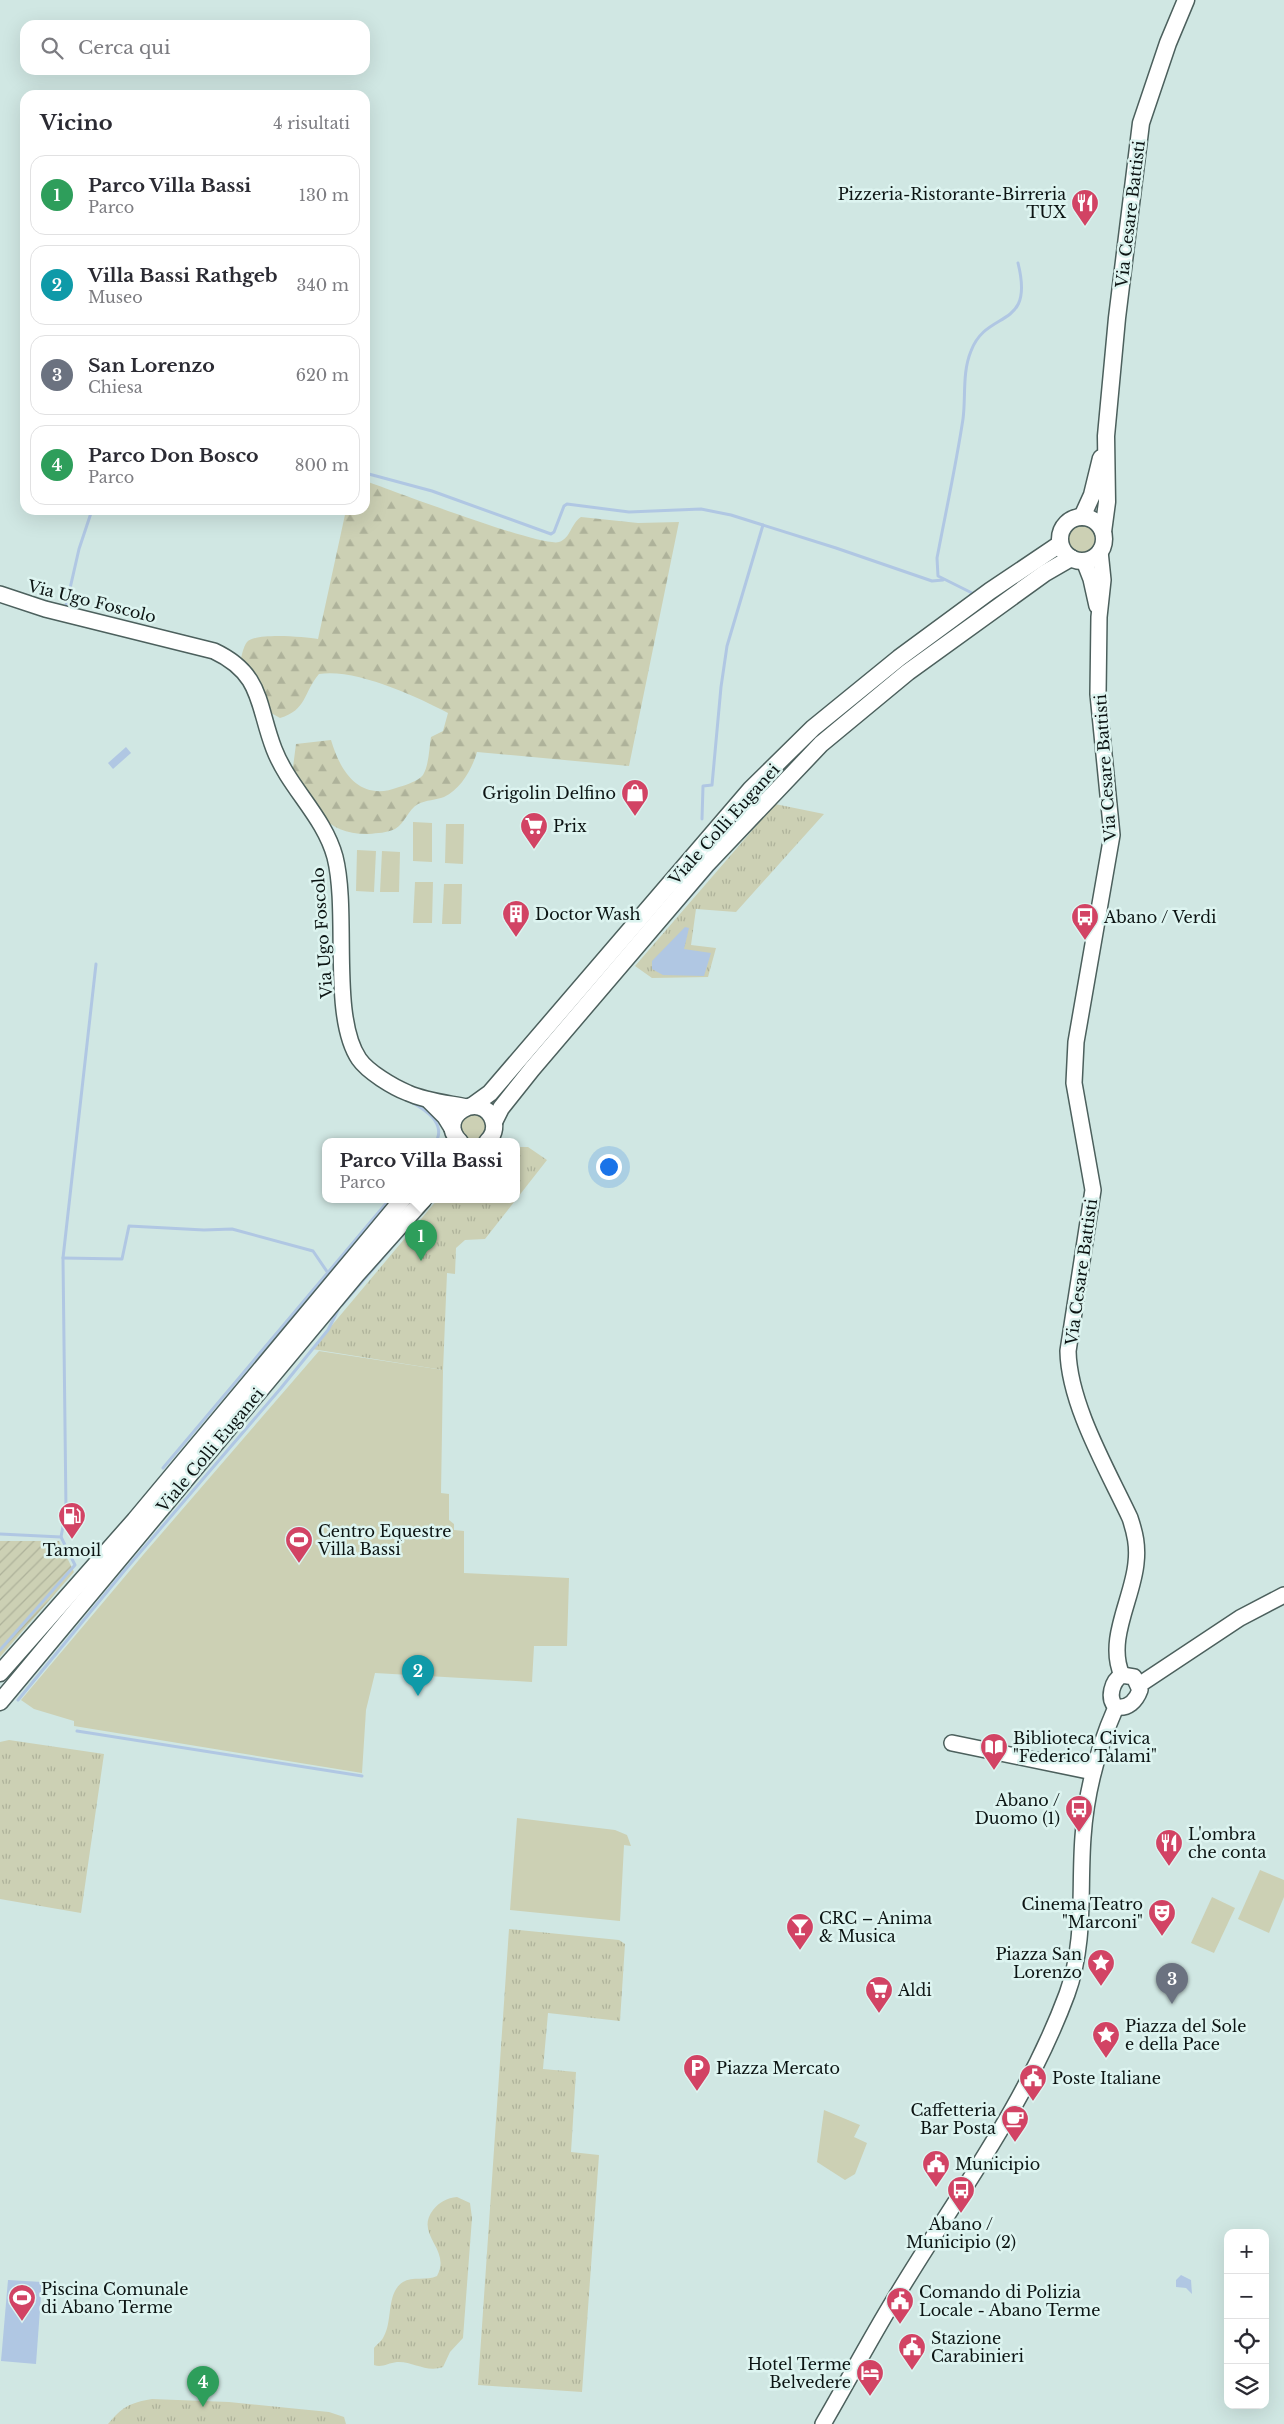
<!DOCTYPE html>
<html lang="it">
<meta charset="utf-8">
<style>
body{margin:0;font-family:"Libre Baskerville",serif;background:#f2f2f3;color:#2b2b33}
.controls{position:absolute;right:15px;bottom:15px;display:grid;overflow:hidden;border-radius:10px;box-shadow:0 5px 20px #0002}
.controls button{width:45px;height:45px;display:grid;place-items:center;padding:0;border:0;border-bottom:1px solid #e1e1e2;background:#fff;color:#2b2b33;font:25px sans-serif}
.you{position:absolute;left:608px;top:1166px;width:18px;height:18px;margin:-12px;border:4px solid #fff;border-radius:50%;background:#1a73e8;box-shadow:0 0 0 8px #1a73e833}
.badge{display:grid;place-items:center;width:32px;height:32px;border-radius:50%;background:#d24364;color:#fff;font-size:16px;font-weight:700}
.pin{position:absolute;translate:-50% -41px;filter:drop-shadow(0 1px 2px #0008)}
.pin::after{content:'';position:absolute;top:26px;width:18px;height:15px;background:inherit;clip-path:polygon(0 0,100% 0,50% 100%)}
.popup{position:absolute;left:322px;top:1138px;width:198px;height:65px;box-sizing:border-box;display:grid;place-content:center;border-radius:10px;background:#fff;filter:drop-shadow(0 1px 4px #0005);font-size:16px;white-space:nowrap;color:#7c7c81}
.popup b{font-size:19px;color:#2b2b33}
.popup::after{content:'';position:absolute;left:50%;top:100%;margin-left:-10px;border:10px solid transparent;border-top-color:#fff}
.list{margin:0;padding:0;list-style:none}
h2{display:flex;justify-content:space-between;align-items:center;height:65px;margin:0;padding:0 20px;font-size:21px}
h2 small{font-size:16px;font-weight:400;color:#7c7c81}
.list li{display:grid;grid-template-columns:32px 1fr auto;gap:15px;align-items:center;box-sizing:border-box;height:80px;margin:0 10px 10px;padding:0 10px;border:1px solid #e1e1e2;border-radius:15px}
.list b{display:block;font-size:19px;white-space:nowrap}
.list p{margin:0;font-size:16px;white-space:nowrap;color:#7c7c81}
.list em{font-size:16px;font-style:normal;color:#7c7c81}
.icon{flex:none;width:28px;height:28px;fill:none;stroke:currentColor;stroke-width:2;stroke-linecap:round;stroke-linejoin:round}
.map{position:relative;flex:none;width:1284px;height:2424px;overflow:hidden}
.search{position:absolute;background:#fff;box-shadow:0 5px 20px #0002;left:20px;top:20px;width:350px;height:55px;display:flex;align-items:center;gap:12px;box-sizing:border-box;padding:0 18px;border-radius:15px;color:#7c7c81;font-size:19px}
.panel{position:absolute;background:#fff;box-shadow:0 5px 20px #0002;left:20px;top:90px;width:350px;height:425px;border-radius:15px}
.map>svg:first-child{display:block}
.grass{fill:#ccd0b4}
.forest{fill:url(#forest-firs)}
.park{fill:url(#park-tufts)}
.garden{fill:url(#garden-furrows)}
.water{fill:#b0c7e3}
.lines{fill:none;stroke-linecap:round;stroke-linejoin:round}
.stream{stroke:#b0c7e3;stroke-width:3}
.tertiary-casing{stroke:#4c605d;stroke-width:18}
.secondary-casing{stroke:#4c605d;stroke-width:19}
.tertiary{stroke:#fff;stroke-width:15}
.secondary{stroke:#fff;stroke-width:16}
.labels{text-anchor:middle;stroke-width:5;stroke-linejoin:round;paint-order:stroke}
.poi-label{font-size:16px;fill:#0c1413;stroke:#ddf4f0;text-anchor:start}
.street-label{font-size:16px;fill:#0c1413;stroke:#ddf4f0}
</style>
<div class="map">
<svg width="1284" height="2424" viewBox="0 0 1284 2424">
<defs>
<pattern id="forest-firs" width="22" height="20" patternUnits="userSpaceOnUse" patternTransform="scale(1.25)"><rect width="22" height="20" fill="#ccd0b4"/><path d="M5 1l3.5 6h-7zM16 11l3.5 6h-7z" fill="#aeb29a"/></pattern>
<pattern id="park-tufts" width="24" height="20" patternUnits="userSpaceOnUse" patternTransform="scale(1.25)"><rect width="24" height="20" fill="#ccd0b4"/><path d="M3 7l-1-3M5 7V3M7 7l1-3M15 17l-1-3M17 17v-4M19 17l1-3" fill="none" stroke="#aeb29a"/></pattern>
<pattern id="garden-furrows" width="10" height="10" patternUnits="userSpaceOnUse" patternTransform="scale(1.25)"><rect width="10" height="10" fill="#ccd0b4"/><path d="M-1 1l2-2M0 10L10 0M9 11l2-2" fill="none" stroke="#aeb29a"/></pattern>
</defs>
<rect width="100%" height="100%" fill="#d0e7e3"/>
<g class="grass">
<circle cx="1081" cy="539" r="16"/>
<polygon points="413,822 432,823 432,862 413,861"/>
<polygon points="446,824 464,824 463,864 445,863"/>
<polygon points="357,850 376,851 374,892 356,891"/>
<polygon points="382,851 400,852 399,892 380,892"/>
<polygon points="415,882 433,882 432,923 413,923"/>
<polygon points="444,884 462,884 461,924 442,924"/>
<circle cx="473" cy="1127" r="13"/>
<polygon points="319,1351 443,1370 441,1493 449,1494 449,1520 454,1524 454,1530 464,1531 464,1573 569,1578 567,1646 534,1646 532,1682 375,1673 366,1710 362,1773 74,1726 74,1721 34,1709 21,1700 143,1555"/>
<polygon points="517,1818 615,1830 627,1835 631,1846 624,1845 620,1921 510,1910"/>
<polygon points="1260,1870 1284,1880 1284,1897 1269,1933 1238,1919"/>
<polygon points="1212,1897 1235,1908 1214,1953 1191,1943"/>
<polygon points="824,2110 860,2125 854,2137 867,2143 855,2174 845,2180 817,2162"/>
</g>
<path class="forest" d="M365,481C392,490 542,548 559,542C571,538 571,523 581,517L638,523L679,522L629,766L477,752C472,769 461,789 444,797C436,800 426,800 418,804C408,810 405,823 395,829C387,833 377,833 369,834C325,835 314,807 292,775L296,744L331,740C341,774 361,802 399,787C406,785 418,781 423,775C429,765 429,749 431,737L443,731L448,713C416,696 355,668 319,674C303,693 307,710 280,718L264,709L240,661C242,656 243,647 247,642C257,632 305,637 318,639L346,510H365Z"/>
<g class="park">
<polygon points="775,804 824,814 736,912 696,909 691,945 716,948 708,977 652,978 635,966"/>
<polygon points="516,1147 528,1147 547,1160 485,1239 465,1240 456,1248 455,1274 447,1273 443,1370 312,1349 437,1200 516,1200"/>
<polygon points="9,1740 104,1754 81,1913 0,1899 0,1742"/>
<polygon points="509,1929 619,1940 625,1944 620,2021 548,2013 543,2069 576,2072 571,2152 599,2155 582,2392 478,2385"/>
<path d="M457,2197L470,2203L472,2218L463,2338L450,2352L443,2367C426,2373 413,2361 397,2362C388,2363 382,2368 374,2365V2348C377,2344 382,2341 384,2336C393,2320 386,2293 403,2282C412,2276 427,2281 437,2276C452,2249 414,2235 433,2210C439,2202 447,2198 457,2197Z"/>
<path d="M152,2399L229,2402L329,2412L344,2417L346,2424H108C122,2407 129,2403 152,2399Z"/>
</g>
<polygon class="garden" points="0,1541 59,1541 74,1572 0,1657"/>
<g class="water">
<polygon points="126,747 131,753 113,769 108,763"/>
<polygon points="685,927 689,928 684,949 711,953 704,976 663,975 652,969 652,961"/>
<polygon points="1181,2275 1191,2280 1192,2294 1186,2288 1176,2287 1176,2280"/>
<polygon points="8,2280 42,2282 36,2364 1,2361"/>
</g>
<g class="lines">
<g class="stream">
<polyline points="365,473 432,491 551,534 554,532 564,506 567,504 629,512 701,509 731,515 836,548 932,581 943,580"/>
<path d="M972,593L938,576L937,558C946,511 956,465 963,419C966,396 962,373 971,351C987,308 1035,331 1018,263"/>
<polyline points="66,606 79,549 92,510"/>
<polyline points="702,819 703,786 712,785 721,687 727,646 763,525"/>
<polyline points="672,917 724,857"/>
<path d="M411,1102C426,1110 446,1123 436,1142"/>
<polyline points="63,1258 122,1259 129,1226 204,1230 232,1229 313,1251 328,1273"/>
<polyline points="342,1305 418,1217"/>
<polyline points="163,1468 389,1200"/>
<polyline points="0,1534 61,1537 75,1565 0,1650"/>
<polyline points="61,1537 66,1510 63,1258 96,964"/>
<polyline points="18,1700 125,1570 281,1388 328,1330 338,1310"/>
<polyline points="77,1731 362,1776"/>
</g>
<defs>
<g id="tertiary">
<path d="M1100,551L1103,580L1099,617L1098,694L1112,835L1076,1042L1074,1083L1093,1190L1068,1351C1069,1404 1107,1469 1130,1518C1135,1533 1138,1546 1136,1563C1133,1598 1106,1640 1122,1675"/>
<polyline points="1084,561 1091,579 1097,606"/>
<path d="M0,594L45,609L214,651C263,674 257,705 274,749C289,788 324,816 335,857C349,913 330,1016 359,1059C368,1072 393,1087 408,1093C426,1101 447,1103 467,1107"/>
<polyline points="428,1100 445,1117 453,1130"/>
<path d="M1122,1675L1134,1677L1140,1690C1136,1701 1128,1709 1116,1707C1107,1698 1112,1681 1122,1675Z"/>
<polyline points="1139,1685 1240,1618 1284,1595"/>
<polyline points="952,1743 1093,1772"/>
<path d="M823,2424C847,2383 869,2341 894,2300C955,2198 1025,2107 1067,1994C1086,1942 1079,1890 1083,1837C1086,1792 1098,1748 1116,1707"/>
</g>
<g id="secondary">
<polyline points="1082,517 1092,495 1101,458"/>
<circle cx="1082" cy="539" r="22"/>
<polyline points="1103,532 1107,502 1106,436 1117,318 1141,123 1168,43 1186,0"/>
<polyline points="472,1106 490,1093 751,789 813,728 899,658 990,591 1060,544"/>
<polyline points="494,1122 501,1108 532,1069 706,865 821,744 908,672 1045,573 1071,558"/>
<path d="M460,1142C434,1116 482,1089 493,1120C496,1128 493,1136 487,1142"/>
<polyline points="0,1673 135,1520 402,1200"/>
<polyline points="0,1702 357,1274 423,1200"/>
</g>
</defs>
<use href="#tertiary" class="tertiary-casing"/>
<use href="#secondary" class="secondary-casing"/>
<use href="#tertiary" class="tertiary"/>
<use href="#secondary" class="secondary"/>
</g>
<defs>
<symbol id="restaurant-pin" viewBox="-11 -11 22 30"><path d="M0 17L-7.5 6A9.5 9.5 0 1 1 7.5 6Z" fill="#d24364" stroke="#ddf4f0"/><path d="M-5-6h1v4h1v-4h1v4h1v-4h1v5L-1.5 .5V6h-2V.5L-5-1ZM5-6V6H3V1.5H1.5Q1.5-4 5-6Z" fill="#fff"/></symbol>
<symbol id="shop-pin" viewBox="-11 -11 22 30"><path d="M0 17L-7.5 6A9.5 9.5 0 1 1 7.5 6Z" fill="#d24364" stroke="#ddf4f0"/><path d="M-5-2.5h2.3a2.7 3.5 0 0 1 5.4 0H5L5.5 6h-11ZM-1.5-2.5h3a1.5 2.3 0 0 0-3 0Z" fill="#fff"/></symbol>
<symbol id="supermarket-pin" viewBox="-11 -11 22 30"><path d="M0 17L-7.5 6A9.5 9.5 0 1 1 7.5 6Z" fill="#d24364" stroke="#ddf4f0"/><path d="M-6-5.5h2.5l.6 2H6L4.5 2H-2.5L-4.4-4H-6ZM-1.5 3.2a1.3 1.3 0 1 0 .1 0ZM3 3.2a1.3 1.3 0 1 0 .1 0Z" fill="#fff"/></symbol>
<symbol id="building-pin" viewBox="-11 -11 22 30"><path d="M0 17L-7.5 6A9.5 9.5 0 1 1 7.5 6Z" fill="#d24364" stroke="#ddf4f0"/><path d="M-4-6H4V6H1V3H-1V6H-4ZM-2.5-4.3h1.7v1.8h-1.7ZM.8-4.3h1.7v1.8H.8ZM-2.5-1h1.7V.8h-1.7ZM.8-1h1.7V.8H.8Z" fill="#fff"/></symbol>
<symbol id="bus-pin" viewBox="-11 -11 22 30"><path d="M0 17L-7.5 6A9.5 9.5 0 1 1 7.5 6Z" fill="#d24364" stroke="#ddf4f0"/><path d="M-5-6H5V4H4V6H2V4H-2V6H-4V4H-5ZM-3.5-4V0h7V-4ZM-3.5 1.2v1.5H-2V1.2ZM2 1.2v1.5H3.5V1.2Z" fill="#fff"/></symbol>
<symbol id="fuel-pin" viewBox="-11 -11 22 30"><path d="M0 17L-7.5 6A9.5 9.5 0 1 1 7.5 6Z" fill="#d24364" stroke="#ddf4f0"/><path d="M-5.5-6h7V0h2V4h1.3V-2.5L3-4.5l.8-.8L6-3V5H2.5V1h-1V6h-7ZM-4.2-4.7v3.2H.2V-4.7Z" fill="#fff"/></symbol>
<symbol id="stadium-pin" viewBox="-11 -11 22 30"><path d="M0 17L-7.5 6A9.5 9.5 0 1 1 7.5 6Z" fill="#d24364" stroke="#ddf4f0"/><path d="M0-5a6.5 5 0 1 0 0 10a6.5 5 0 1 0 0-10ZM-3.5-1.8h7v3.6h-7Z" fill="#fff"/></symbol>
<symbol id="library-pin" viewBox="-11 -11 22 30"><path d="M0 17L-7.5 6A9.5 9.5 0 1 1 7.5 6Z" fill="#d24364" stroke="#ddf4f0"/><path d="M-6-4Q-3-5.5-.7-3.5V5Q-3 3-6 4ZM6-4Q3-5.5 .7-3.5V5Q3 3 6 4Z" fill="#fff"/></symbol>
<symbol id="theatre-pin" viewBox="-11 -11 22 30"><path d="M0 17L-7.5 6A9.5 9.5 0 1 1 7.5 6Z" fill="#d24364" stroke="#ddf4f0"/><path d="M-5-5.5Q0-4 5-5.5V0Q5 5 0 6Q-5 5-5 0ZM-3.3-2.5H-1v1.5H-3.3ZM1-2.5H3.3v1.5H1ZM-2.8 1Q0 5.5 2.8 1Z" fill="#fff"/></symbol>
<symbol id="bar-pin" viewBox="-11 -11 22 30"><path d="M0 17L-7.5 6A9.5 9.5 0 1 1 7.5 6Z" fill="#d24364" stroke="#ddf4f0"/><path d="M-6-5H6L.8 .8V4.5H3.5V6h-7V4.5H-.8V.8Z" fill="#fff"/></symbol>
<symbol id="sight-pin" viewBox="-11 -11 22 30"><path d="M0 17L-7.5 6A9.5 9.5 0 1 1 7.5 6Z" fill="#d24364" stroke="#ddf4f0"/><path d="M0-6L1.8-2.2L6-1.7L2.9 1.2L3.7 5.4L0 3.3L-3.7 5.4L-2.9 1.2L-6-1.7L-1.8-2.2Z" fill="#fff"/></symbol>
<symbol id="parking-pin" viewBox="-11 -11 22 30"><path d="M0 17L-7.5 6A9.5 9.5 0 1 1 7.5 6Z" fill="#d24364" stroke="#ddf4f0"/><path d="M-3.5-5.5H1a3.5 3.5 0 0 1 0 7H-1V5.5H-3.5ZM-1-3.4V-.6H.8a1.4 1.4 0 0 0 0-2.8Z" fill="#fff"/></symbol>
<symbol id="civic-pin" viewBox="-11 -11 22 30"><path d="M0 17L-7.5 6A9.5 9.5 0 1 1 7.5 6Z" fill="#d24364" stroke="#ddf4f0"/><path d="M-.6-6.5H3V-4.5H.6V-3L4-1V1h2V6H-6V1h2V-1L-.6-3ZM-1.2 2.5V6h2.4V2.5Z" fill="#fff"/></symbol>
<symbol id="cafe-pin" viewBox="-11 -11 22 30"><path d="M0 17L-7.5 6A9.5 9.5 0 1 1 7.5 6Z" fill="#d24364" stroke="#ddf4f0"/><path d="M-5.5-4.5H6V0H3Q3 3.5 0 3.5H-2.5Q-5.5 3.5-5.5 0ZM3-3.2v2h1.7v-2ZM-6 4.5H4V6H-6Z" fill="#fff"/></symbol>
<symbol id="hotel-pin" viewBox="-11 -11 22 30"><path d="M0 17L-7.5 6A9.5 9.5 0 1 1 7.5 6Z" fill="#d24364" stroke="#ddf4f0"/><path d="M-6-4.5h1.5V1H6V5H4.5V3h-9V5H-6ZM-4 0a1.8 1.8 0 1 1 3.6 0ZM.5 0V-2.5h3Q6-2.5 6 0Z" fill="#fff"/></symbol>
</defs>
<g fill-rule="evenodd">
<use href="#restaurant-pin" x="1069" y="187" width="32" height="43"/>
<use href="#shop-pin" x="619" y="777" width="32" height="43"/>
<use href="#supermarket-pin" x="518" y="810" width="32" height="43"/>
<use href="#building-pin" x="500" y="898" width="32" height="43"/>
<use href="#bus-pin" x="1069" y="901" width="32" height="43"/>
<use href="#fuel-pin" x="56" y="1500" width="32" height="43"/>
<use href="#stadium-pin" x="283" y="1524" width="32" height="43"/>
<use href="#library-pin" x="978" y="1731" width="32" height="43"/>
<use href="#bus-pin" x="1063" y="1793" width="32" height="43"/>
<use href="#restaurant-pin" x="1153" y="1827" width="32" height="43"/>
<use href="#theatre-pin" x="1146" y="1897" width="32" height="43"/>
<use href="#bar-pin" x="784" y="1911" width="32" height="43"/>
<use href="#sight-pin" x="1085" y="1947" width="32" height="43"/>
<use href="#supermarket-pin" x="863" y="1974" width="32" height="43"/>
<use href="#sight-pin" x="1090" y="2019" width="32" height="43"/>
<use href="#parking-pin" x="681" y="2052" width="32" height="43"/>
<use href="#civic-pin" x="1017" y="2062" width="32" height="43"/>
<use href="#cafe-pin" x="999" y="2103" width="32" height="43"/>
<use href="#civic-pin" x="920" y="2148" width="32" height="43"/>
<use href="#bus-pin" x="945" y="2174" width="32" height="43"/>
<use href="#stadium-pin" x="6" y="2282" width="32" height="43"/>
<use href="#civic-pin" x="884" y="2285" width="32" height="43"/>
<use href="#civic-pin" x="896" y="2331" width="32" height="43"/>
<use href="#hotel-pin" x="854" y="2357" width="32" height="43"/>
</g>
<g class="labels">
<g class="poi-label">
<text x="1066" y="200" text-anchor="end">Pizzeria-Ristorante-Birreria<tspan x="1066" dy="18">TUX</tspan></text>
<text x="616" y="799" text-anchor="end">Grigolin Delfino</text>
<text x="553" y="832">Prix</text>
<text x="535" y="920">Doctor Wash</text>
<text x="1104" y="923">Abano / Verdi</text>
<text x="318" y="1537">Centro Equestre<tspan x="318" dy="18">Villa Bassi</tspan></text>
<text x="72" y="1556" text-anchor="middle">Tamoil</text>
<text x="1013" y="1744">Biblioteca Civica<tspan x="1013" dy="18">"Federico Talami"</tspan></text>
<text x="1060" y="1806" text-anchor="end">Abano /<tspan x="1060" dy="18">Duomo (1)</tspan></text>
<text x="1188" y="1840">L'ombra<tspan x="1188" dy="18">che conta</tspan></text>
<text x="1143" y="1910" text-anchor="end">Cinema Teatro<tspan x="1143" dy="18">"Marconi"</tspan></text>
<text x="819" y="1924">CRC – Anima<tspan x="819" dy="18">&amp; Musica</tspan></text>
<text x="1082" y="1960" text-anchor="end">Piazza San<tspan x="1082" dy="18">Lorenzo</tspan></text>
<text x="898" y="1996">Aldi</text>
<text x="1125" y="2032">Piazza del Sole<tspan x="1125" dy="18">e della Pace</tspan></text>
<text x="716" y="2074">Piazza Mercato</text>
<text x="1052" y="2084">Poste Italiane</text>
<text x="996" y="2116" text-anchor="end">Caffetteria<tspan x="996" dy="18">Bar Posta</tspan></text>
<text x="955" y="2170">Municipio</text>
<text x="961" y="2230" text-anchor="middle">Abano /<tspan x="961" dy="18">Municipio (2)</tspan></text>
<text x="41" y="2295">Piscina Comunale<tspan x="41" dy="18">di Abano Terme</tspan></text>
<text x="919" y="2298">Comando di Polizia<tspan x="919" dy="18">Locale - Abano Terme</tspan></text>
<text x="931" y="2344">Stazione<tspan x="931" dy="18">Carabinieri</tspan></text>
<text x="851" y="2370" text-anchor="end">Hotel Terme<tspan x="851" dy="18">Belvedere</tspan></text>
</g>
<g class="street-label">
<text transform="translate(1130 214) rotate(-83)" y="6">Via Cesare Battisti</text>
<text transform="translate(92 601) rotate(14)" y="6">Via Ugo Foscolo</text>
<text transform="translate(1105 768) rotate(-94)" y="6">Via Cesare Battisti</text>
<text transform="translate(724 824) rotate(-48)" y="6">Viale Colli Euganei</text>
<text transform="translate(322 933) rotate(-94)" y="6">Via Ugo Foscolo</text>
<text transform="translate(1081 1272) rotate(-82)" y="6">Via Cesare Battisti</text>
<text transform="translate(210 1450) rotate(-50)" y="6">Viale Colli Euganei</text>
</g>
</g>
</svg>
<div class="controls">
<button>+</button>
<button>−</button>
<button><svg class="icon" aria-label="locate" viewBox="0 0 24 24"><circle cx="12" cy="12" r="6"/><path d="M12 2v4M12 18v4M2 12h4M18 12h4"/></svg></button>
<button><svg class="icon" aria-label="layers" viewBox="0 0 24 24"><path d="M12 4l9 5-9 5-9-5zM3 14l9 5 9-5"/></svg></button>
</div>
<div class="you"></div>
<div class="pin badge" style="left:421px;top:1261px;background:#2e9e5b">1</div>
<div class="popup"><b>Parco Villa Bassi</b>Parco</div>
<div class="pin badge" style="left:418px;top:1696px;background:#0f9aa8">2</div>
<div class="pin badge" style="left:1172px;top:2004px;background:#6b7280">3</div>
<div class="pin badge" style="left:203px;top:2407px;background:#2e9e5b">4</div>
<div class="search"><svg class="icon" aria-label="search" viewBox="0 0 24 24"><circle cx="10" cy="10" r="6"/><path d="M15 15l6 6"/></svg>Cerca qui</div>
<section class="panel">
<h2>Vicino<small>4 risultati</small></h2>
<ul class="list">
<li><span class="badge" style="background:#2e9e5b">1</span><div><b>Parco Villa Bassi</b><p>Parco</p></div><em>130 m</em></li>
<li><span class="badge" style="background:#0f9aa8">2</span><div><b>Villa Bassi Rathgeb</b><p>Museo</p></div><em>340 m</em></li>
<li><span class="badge" style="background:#6b7280">3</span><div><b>San Lorenzo</b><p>Chiesa</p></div><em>620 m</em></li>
<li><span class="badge" style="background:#2e9e5b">4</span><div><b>Parco Don Bosco</b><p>Parco</p></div><em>800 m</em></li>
</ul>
</section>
</div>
